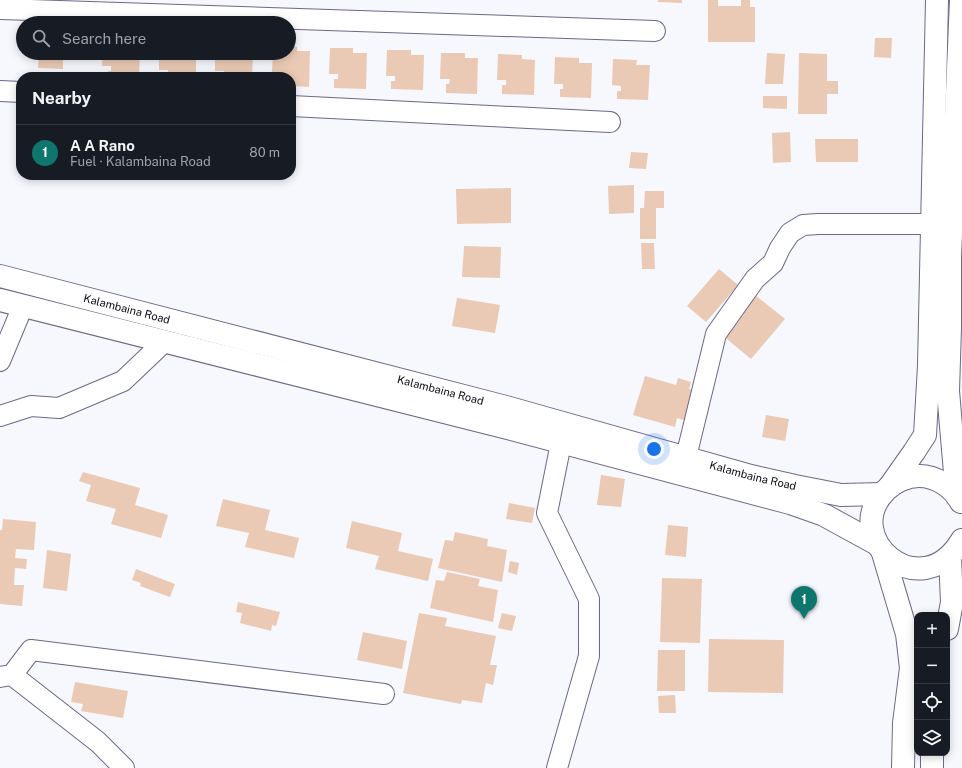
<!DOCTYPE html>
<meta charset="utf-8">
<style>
body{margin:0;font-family:"Public Sans",sans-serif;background:#20242c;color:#f1f3f6}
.controls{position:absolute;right:12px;bottom:12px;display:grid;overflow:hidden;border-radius:8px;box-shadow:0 2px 10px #0003}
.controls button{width:36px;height:36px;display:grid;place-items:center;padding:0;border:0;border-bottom:1px solid #363941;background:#171b24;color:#f1f3f6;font:20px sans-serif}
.you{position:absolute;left:654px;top:449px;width:14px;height:14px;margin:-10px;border:3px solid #fff;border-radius:50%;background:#1a73e8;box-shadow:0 0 0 6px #1a73e833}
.badge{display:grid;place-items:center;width:26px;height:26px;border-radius:50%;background:#0f766e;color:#fff;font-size:13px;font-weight:700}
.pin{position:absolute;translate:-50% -33px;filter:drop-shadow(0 1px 2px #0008)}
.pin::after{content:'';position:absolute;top:21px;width:14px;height:12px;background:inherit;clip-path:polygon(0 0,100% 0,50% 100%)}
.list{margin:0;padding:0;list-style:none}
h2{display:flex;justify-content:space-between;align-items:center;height:52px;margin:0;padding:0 16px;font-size:17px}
h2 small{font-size:13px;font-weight:400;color:#9ea1a6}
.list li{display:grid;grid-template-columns:26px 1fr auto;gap:12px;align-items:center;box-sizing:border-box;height:56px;padding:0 16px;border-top:1px solid #363941}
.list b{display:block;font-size:15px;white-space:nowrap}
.list p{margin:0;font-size:13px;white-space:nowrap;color:#9ea1a6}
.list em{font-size:13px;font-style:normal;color:#9ea1a6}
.icon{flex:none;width:22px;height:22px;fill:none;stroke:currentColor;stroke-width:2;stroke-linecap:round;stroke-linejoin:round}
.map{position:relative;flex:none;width:962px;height:768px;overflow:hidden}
.search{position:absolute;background:#171b24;box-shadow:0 2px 10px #0003;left:16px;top:16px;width:280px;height:44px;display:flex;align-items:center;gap:10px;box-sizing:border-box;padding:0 14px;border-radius:22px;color:#9ea1a6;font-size:15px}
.panel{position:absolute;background:#171b24;box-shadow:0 2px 10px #0003;left:16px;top:72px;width:280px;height:108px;border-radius:16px}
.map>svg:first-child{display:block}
.building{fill:#eacab4}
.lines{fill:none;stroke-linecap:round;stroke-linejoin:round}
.minor-casing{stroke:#6c6886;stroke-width:22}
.major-casing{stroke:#6c6886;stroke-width:24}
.minor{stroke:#fff;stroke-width:20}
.major{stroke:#fff;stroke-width:22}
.labels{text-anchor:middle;stroke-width:3;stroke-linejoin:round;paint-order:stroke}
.street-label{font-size:11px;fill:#0d0b16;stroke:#fff}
</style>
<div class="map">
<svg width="962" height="768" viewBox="0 0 962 768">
<rect width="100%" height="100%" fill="#f7f7fe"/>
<g class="building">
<polygon points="658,0 682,0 682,3 658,2"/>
<polygon points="708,0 718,0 718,6 741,6 741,0 750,0 750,7 755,7 755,42 708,42"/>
<polygon points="875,38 892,38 891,58 874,57"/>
<polygon points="289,46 297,47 297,51 310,51 309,87 291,86 291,77 281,77 281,72 272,72 273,53 289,53"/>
<polygon points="330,48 353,48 353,53 367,53 366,89 334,88 334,79 338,79 338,74 329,74"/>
<polygon points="387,50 411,50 411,55 424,55 423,90 391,89 391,81 395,81 395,76 386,76"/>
<polygon points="39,53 63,53 63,69 38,68"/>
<polygon points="103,53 140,53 139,77 107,77 108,71 111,71 111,66 102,66"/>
<polygon points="159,53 196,53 196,77 164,77 164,75 168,75 168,70 159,70"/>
<polygon points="215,53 253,53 252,77 224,77 224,71 215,71"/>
<polygon points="441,53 465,53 465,58 478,58 477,94 446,93 446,84 449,84 450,79 440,79"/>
<polygon points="767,53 785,54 783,84 765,84"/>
<polygon points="799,53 827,54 827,81 838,81 838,94 827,94 827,114 798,114"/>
<polygon points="498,54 522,55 522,59 535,60 534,95 502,94 502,85 506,85 506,80 497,80"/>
<polygon points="555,57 579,58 579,63 592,63 591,98 560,97 560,89 563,89 563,84 554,84"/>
<polygon points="613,59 637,60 636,65 650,65 648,100 617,99 617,91 621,91 621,86 612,85"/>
<polygon points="763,96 787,96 787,109 763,108"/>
<polygon points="790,132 791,162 773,163 772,133"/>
<polygon points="815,139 858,139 858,162 816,162"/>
<polygon points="631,152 648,153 646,169 629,168"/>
<polygon points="634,185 634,213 609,214 608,186"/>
<polygon points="511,188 511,223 457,224 456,189"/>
<polygon points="645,191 664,191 664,208 656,208 656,239 640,239 640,208 644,208"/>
<polygon points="641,243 654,243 655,269 642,269"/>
<polygon points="464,246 501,247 500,278 462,277"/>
<polygon points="719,269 738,285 706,322 687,306"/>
<polygon points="755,295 785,319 751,359 722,335"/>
<polygon points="457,298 500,305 495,333 452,326"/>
<polygon points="645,376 676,385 678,378 691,382 689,389 699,392 690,422 677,418 675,427 633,415"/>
<polygon points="766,415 789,419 785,441 762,437"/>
<polygon points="83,472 140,488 135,505 168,515 161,538 111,524 116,509 86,501 91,485 79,481"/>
<polygon points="601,475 625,479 621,507 597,505"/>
<polygon points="223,499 270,510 265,530 299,538 294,558 245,547 249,533 216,526"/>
<polygon points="509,503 535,508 532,523 506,519"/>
<polygon points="3,519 36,522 34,550 16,549 15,558 27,559 26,569 15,568 14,585 24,585 22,606 0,604 0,530 2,530"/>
<polygon points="352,521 402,533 398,551 433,559 428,581 375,569 379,556 346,548"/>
<polygon points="668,525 688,527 686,557 665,555"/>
<polygon points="455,532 488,539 487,546 507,550 502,582 438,568 445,540 453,541"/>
<polygon points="47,550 71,554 67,591 43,588"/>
<polygon points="510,561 519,563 517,575 508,572"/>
<polygon points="136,569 175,584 170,597 140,586 141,583 132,580"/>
<polygon points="447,572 480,579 478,586 498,590 493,622 430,608 436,580 444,581"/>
<polygon points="662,578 702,579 700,643 660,642"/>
<polygon points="238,602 280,612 276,626 272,625 271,631 240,623 242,613 236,612"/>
<polygon points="419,613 447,618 445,626 496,636 490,665 497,665 493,685 486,683 482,703 462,700 461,704 403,693"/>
<polygon points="502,613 516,616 512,631 498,628"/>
<polygon points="363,632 407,641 402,669 357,660"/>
<polygon points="709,639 784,640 783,693 708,692"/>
<polygon points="658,650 685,650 685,691 657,691"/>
<polygon points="75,682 128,691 123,718 81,711 83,704 71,702"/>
<polygon points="675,695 676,713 659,713 658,696"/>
</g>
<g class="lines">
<defs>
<g id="minor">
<polyline points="0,9 655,31"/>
<polyline points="0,91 21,92"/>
<polyline points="291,106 610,122"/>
<polyline points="0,361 23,306"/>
<polyline points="0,416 31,406 59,408 123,381 164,342"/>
<polyline points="686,457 716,334 755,279 773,263 780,248 790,233 803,225 818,224 932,224"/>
<polyline points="12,675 98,742 124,768"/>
<polyline points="0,677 12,675 31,650 384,694"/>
<polyline points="557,768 589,656 589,599 547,513 561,443"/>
</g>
<g id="major">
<path id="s1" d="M0,276L506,407L751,476L795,486L841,495L882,494"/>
<polyline points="0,300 504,427 790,503 824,515 877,544"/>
<polyline points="890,486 914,452 925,435 929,366 937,0"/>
<polyline points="957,496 948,391 950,328 950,257 961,0"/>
<path d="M961,502C953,487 936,476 919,476C907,476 894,482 886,490C838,537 921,609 962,540"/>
<polyline points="883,553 907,634 911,668 904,723 903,768"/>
<polyline points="947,629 952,602 950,557"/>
<polyline points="932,768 932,753"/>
</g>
</defs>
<use href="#minor" class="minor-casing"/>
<use href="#major" class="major-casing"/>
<use href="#minor" class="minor"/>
<use href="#major" class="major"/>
</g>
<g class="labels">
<g class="street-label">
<text dy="4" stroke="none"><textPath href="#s1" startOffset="131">Kalambaina Road</textPath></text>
<text dy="4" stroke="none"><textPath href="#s1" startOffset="455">Kalambaina Road</textPath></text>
<text dy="4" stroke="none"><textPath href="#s1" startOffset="779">Kalambaina Road</textPath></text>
</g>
</g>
</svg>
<div class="controls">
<button>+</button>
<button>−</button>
<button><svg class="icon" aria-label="locate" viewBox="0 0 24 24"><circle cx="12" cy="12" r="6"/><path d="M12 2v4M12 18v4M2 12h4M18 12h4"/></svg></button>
<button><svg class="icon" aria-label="layers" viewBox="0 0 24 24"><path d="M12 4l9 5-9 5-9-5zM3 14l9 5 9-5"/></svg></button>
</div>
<div class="you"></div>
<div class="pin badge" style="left:804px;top:619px">1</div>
<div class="search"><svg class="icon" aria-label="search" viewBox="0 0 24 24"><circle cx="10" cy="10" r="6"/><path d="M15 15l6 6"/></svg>Search here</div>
<section class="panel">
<h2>Nearby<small></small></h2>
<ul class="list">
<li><span class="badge">1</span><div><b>A A Rano</b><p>Fuel · Kalambaina Road</p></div><em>80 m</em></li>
</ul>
</section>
</div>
